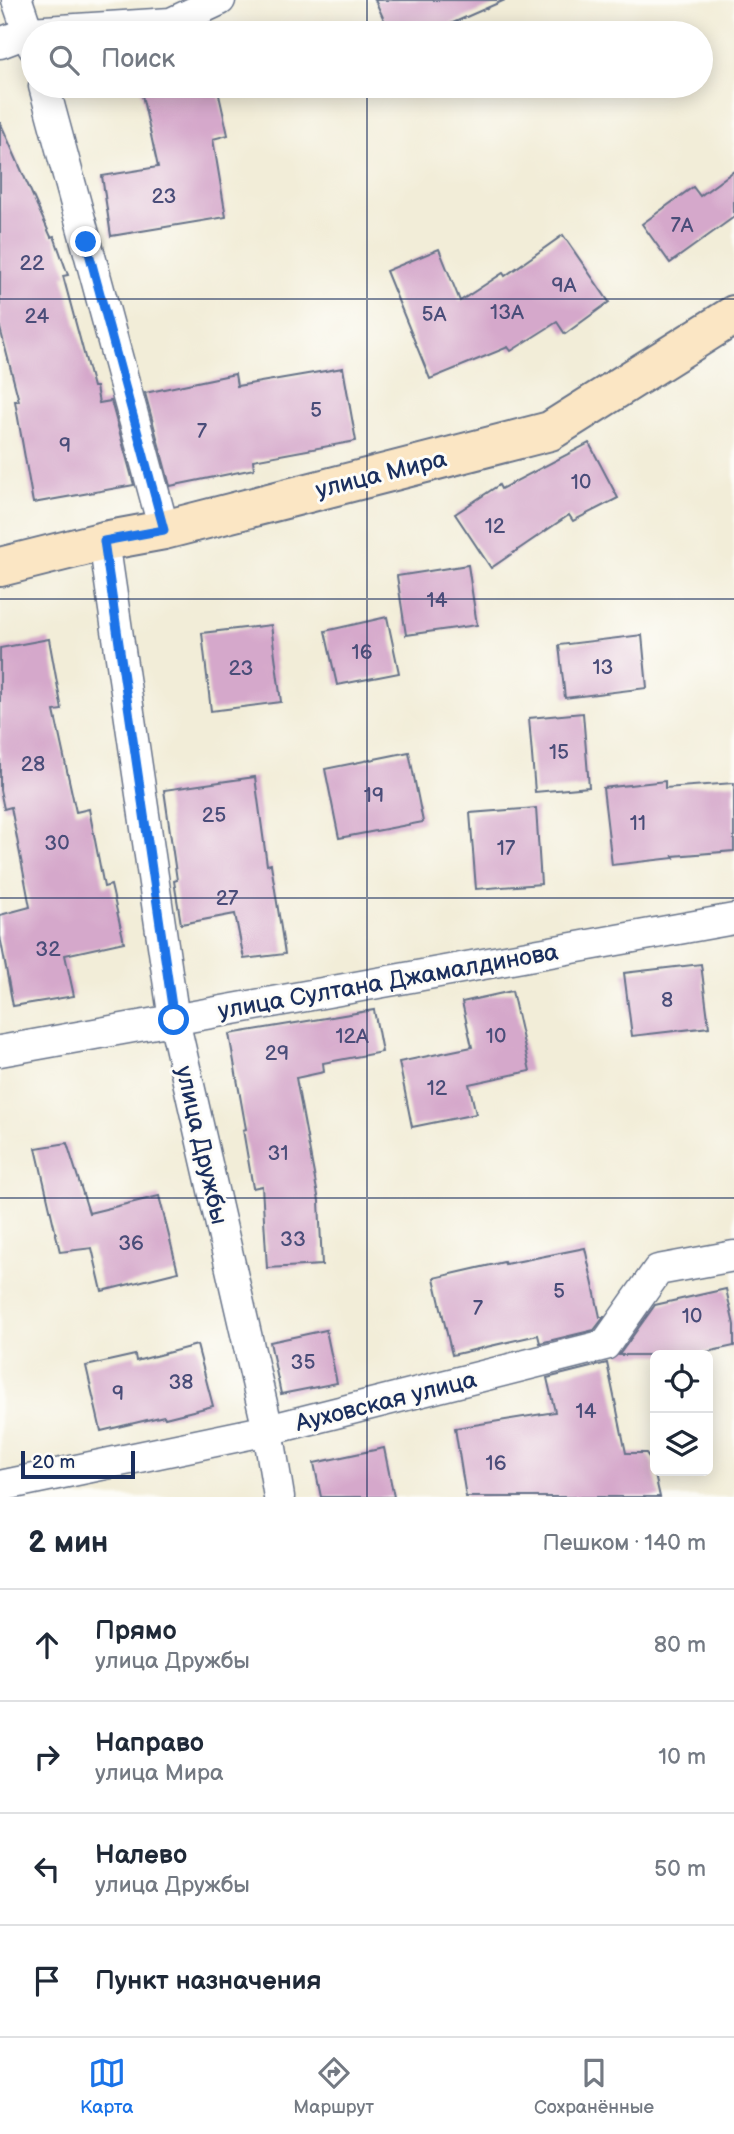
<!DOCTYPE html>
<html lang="ru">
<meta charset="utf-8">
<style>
body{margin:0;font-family:"Balsamiq Sans",sans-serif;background:#f2f2f3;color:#1f2937}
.controls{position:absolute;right:21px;bottom:21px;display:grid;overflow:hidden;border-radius:10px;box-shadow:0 4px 18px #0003}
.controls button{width:63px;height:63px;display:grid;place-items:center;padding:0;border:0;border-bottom:2px solid #e0e1e3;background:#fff;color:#1f2937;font:35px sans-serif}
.scale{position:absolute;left:21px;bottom:18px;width:114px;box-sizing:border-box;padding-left:7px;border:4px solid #1b2f5e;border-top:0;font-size:19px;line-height:24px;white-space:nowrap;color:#1b2f5e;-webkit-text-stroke:5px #fdfcf7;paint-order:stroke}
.stop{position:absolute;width:21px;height:21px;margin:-16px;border:5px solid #1a73e8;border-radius:50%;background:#fff}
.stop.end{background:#1a73e8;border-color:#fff;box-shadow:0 2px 7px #0008}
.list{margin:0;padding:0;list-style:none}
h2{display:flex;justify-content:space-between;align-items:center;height:91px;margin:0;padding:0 28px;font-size:30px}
h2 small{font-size:23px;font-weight:400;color:#747a83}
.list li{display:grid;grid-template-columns:46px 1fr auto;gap:21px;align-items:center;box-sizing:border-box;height:112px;padding:0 28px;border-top:2px solid #e0e1e3}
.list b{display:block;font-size:26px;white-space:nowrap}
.list p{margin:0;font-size:23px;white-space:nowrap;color:#747a83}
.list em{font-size:23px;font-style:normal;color:#747a83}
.icon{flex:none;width:38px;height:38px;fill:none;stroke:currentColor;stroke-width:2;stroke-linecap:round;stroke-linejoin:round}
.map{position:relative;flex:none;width:734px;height:1497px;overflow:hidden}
.search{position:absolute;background:#fff;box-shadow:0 4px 18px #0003;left:21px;right:21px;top:21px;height:77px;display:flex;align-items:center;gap:18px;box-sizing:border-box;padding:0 24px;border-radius:38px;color:#747a83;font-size:26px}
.sheet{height:539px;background:#fff}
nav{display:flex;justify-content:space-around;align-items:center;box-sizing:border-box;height:98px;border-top:2px solid #e0e1e3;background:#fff;font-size:19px;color:#747a83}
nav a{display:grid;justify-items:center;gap:4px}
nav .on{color:#1a73e8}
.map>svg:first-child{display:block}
.building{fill:#d5a8cb}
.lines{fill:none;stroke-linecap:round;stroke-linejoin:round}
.minor-casing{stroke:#667289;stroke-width:33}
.secondary-casing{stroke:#667289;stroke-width:42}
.minor{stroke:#fff;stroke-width:30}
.secondary{stroke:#fbe6c4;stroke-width:38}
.route{stroke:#1a73e8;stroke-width:9}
.grid{fill:none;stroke:#1b2f5e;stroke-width:2;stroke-opacity:0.55}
.labels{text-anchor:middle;stroke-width:6;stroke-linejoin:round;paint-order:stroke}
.number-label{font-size:21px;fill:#4a4d79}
.street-label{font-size:24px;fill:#1b2f5e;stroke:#fdfcf7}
</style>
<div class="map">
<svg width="734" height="1497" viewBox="0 0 734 1497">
<rect width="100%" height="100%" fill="#fdfcf7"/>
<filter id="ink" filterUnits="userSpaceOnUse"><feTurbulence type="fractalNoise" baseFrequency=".0143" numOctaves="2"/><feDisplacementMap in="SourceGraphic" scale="14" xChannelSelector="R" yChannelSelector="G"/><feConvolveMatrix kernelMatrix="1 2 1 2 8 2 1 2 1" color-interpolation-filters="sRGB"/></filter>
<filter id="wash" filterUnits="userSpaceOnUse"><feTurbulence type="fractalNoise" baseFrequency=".00686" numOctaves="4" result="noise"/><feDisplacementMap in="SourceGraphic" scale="28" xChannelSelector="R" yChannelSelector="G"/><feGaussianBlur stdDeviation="1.57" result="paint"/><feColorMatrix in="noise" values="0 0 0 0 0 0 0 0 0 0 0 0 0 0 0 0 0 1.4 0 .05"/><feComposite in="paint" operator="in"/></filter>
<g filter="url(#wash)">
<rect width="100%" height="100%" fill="#f2edd8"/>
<g id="blocks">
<g class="building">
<polygon points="375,0 505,0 430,33 390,33"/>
<polygon points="140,86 217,86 228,135 213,139 226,217 111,236 102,176 158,167"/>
<polygon points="0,122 51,237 54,236 68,275 63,276 93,387 96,387 99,403 111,401 134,485 33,503 15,401 19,401 0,328"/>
<polygon points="734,171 734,217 670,263 642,224 693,187 700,196"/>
<polygon points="563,235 609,302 565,334 557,322 511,351 508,347 430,379 386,271 439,249 460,301 503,273 505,276"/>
<polygon points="343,368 356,441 253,460 254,469 170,486 145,393 235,374 237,386"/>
<polygon points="589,443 618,498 573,521 569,515 491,568 455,514 499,485 501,489"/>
<polygon points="468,565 477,625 406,635 397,576"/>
<polygon points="387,617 399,673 337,685 325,631"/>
<polygon points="271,625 281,702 211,711 202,633"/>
<polygon points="642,635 647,688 565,698 559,645"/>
<polygon points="49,639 62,710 54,711 76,812 89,809 104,887 111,885 124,942 65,955 74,996 13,1006 0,936 0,915 30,907 11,807 4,809 0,790 0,648"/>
<polygon points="583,713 589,787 535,792 529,718"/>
<polygon points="409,752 423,822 339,838 325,769"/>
<polygon points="255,777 267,865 271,864 285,954 244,959 235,914 181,924 174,881 177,880 164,790"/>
<polygon points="665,781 665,788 734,783 734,851 673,856 674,858 612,865 603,788"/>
<polygon points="536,808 541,884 476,889 470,813"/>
<polygon points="701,964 709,1027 632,1036 624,973"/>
<polygon points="512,991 530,1071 469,1084 476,1114 412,1127 399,1062 472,1047 462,1002"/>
<polygon points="374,1010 382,1052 323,1063 324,1072 296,1078 319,1201 322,1265 267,1268 262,1186 253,1188 243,1130 246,1129 229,1034"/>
<polygon points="67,1143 89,1213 159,1196 178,1272 102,1291 92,1248 60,1252 36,1148"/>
<polygon points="585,1248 600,1317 604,1317 594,1330 540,1343 538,1335 452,1355 434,1278 504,1262 505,1264"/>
<polygon points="726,1289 734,1325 734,1346 693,1355 619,1355 655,1305"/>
<polygon points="326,1330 337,1383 281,1394 270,1342"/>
<polygon points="197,1345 213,1406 165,1418 164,1416 101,1431 86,1366 135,1355 136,1361"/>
<polygon points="607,1363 626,1453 646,1453 652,1462 660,1497 466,1497 455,1428 555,1412 547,1378"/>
<polygon points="384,1448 394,1497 321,1497 314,1463"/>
</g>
</g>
</g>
<g filter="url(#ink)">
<use href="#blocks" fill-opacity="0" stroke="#667289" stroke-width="2"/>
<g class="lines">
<defs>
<g id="minor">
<polyline points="17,0 33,47"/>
<polyline points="0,43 29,32 171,23 220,0"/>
<polyline points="44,86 164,530"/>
<polyline points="104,541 174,1020 268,1430 279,1497"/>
<polyline points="0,1051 734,919"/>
<polyline points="0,1486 268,1430 605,1345 658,1270 734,1256"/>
</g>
<polyline id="secondary" points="0,567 104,541 164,530 550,431 734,315"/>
</defs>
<use href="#minor" class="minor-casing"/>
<use href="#secondary" class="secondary-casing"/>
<use href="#minor" class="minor"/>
<use href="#secondary" class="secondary"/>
</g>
</g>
<g class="lines" filter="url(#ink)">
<polyline class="route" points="86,242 164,530 104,541 174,1020"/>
</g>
<path class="grid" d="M367,0V33M367,86V1497M0,299H734M0,599H734M0,898H734M0,1198H734"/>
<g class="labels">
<g class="number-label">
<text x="164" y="203">23</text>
<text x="682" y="232">7А</text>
<text x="32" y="270">22</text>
<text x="564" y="292">9А</text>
<text x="507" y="319">13А</text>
<text x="434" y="321">5А</text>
<text x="37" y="323">24</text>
<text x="316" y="417">5</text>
<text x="202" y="438">7</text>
<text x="65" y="452">9</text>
<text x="581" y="489">10</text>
<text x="495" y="533">12</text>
<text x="437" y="607">14</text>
<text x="362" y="659">16</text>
<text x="603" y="674">13</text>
<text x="241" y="675">23</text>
<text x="559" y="759">15</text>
<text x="33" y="771">28</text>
<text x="374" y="802">19</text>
<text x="214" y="822">25</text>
<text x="638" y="830">11</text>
<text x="57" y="850">30</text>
<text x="506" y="855">17</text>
<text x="227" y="905">27</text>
<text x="48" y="956">32</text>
<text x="667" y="1007">8</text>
<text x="352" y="1043">12А</text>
<text x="496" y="1043">10</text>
<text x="277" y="1060">29</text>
<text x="437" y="1095">12</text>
<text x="278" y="1160">31</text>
<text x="293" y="1246">33</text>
<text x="131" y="1250">36</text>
<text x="559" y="1298">5</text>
<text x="478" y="1315">7</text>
<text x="692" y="1323">10</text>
<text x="303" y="1369">35</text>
<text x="181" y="1389">38</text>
<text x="118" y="1400">9</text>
<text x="586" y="1418">14</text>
<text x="496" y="1470">16</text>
</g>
<g class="street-label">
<text transform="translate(381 474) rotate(-14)" y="8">улица Мира</text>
<text transform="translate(388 981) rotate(-10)" y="8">улица Султана Джамалдинова</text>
<text transform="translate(202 1145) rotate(77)" y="8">улица Дружбы</text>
<text transform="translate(386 1401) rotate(-14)" y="8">Ауховская улица</text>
</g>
</g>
</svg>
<div class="controls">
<button><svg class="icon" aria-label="locate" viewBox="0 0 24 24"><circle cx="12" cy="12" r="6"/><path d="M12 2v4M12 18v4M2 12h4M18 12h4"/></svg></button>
<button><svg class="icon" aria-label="layers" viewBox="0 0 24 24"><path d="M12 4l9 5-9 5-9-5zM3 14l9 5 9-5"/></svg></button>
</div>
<div class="scale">20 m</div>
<div class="stop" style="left:174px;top:1020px"></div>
<div class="stop end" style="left:86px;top:242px"></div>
<div class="search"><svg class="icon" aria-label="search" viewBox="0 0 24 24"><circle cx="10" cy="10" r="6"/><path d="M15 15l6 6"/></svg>Поиск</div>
</div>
<section class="sheet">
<h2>2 мин<small>Пешком · 140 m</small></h2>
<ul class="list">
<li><svg class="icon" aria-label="ahead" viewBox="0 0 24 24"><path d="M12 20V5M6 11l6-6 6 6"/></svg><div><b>Прямо</b><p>улица Дружбы</p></div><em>80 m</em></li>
<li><svg class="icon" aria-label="right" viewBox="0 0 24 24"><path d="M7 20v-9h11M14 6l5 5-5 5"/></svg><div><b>Направо</b><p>улица Мира</p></div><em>10 m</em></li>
<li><svg class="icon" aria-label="left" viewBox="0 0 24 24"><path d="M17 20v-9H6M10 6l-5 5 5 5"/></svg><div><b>Налево</b><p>улица Дружбы</p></div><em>50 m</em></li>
<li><svg class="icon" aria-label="arrive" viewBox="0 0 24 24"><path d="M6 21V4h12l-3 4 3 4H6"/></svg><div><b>Пункт назначения</b></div></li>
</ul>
</section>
<nav>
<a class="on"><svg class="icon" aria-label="map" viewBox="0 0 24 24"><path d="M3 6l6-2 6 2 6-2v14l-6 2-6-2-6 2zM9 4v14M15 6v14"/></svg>Карта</a>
<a><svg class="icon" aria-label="directions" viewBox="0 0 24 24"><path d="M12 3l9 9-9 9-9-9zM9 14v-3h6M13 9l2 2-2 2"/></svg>Маршрут</a>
<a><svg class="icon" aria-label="saved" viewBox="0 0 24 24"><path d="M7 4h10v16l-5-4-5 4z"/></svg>Сохранённые</a>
</nav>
